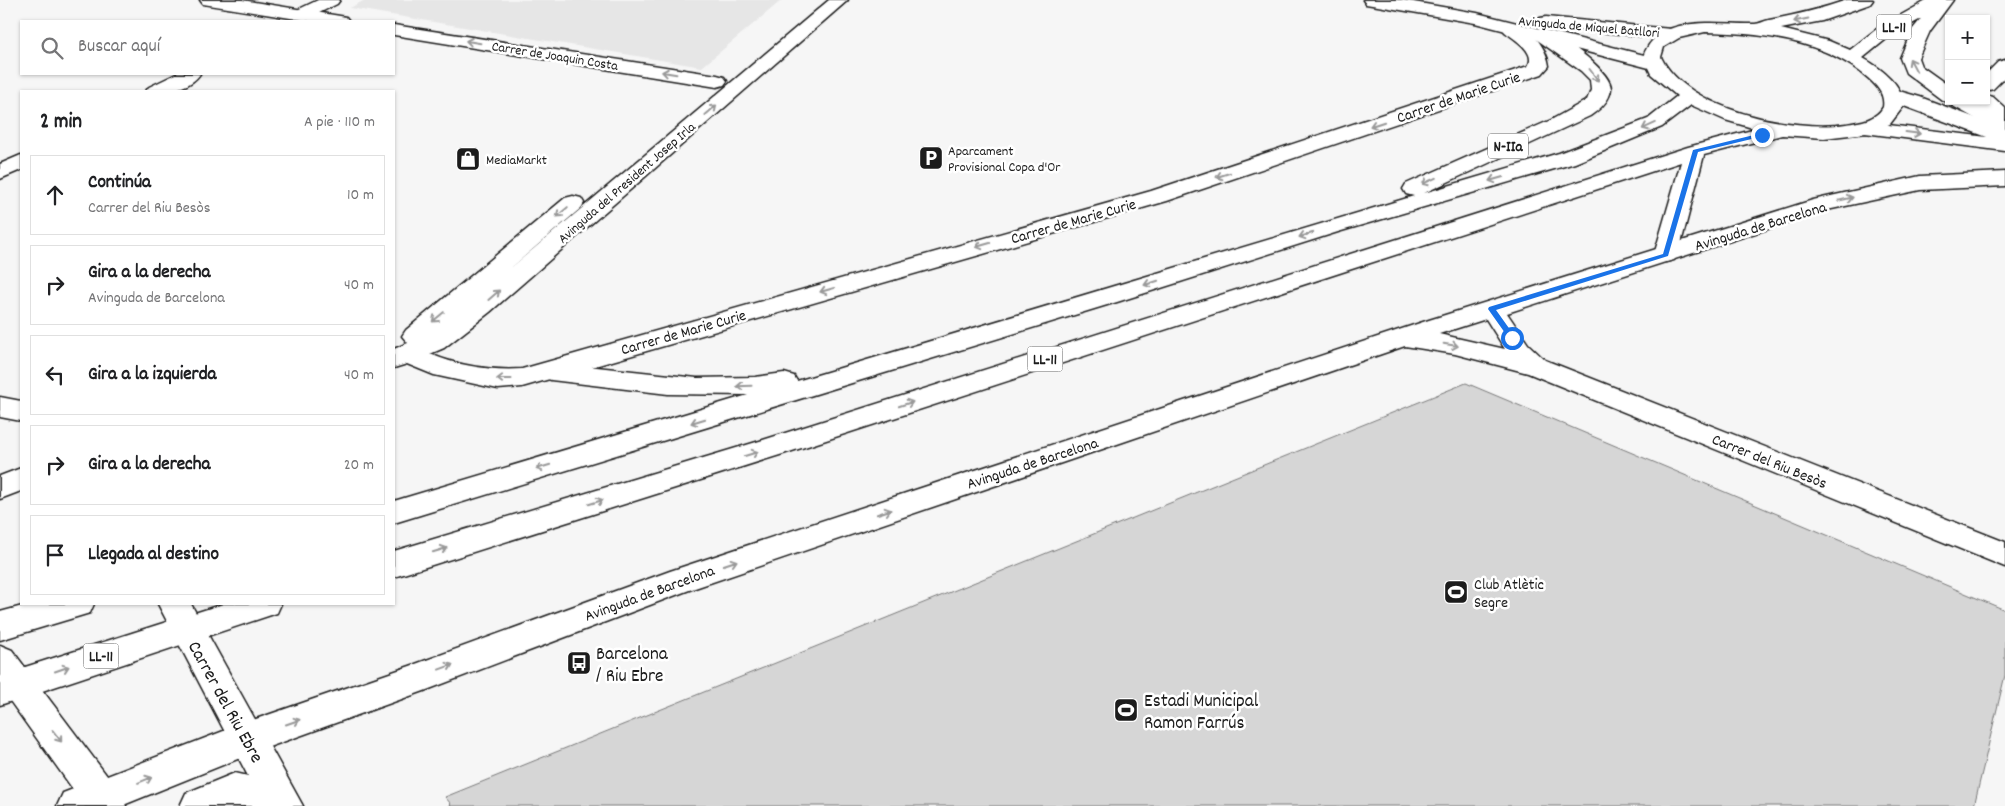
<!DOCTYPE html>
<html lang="es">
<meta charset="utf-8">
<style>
body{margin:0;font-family:Dekko,sans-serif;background:#f2f2f2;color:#202124}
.controls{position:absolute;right:15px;top:15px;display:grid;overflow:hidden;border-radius:0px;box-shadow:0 1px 4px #0004}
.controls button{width:45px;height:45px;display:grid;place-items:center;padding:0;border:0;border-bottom:1px solid #e0e0e0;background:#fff;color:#202124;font:25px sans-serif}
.stop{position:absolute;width:15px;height:15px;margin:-11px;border:4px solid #1a73e8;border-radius:50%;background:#fff}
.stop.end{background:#1a73e8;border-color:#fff;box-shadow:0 1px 5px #0008}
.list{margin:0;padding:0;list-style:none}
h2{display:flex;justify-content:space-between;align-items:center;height:65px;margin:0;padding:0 20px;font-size:21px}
h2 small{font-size:16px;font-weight:400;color:#757577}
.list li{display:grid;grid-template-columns:32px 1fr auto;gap:15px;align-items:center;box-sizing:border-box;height:80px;margin:0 10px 10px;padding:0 10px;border:1px solid #e0e0e0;border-radius:0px}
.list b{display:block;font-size:19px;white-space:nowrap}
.list p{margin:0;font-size:16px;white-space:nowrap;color:#757577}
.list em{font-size:16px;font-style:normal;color:#757577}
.icon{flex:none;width:28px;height:28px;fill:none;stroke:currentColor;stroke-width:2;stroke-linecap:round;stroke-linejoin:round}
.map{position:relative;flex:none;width:2005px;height:806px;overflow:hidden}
.search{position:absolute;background:#fff;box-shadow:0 1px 4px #0004;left:20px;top:20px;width:375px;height:55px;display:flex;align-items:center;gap:12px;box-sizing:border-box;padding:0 18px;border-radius:0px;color:#757577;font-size:19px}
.panel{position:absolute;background:#fff;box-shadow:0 1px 4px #0004;left:20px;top:90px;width:375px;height:515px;border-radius:0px}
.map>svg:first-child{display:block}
.built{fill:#e6e6e6}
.green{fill:#d6d6d6;stroke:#797979}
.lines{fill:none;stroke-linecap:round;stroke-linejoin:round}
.pedestrian-casing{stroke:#1c1c1c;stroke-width:3}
.minor-casing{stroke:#1c1c1c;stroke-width:3}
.tertiary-casing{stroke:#1c1c1c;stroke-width:3}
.secondary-casing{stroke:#1c1c1c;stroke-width:3}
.primary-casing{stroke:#1c1c1c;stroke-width:3}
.pedestrian{fill:#fff;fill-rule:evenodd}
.minor{fill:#fff;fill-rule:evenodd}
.tertiary{fill:#fff;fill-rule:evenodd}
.secondary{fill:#fff;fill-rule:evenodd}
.primary{fill:#fff;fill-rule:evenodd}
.oneway{stroke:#999}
.route{fill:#1a73e8}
.labels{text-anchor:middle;stroke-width:5;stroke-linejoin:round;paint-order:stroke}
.far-street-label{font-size:14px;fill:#1c1c1c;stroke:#fff}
.far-poi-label{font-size:14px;fill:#1c1c1c;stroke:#fff;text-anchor:start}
.shield{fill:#fff;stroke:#606060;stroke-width:1}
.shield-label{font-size:15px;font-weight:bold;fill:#1c1c1c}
.street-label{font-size:16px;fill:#1c1c1c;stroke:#fff}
.poi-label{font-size:16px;fill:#1c1c1c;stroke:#fff;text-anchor:start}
.near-poi-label{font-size:19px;fill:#1c1c1c;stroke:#fff;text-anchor:start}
.near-street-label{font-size:19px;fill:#1c1c1c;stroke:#fff}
</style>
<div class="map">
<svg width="2005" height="806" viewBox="0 0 2005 806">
<rect width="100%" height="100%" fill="#f6f6f6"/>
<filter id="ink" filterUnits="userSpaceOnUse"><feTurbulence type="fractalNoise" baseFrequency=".02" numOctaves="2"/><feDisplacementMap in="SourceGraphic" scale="10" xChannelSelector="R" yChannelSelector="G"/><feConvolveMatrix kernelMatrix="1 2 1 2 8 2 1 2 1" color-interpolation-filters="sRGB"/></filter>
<g filter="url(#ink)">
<polygon class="built" points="365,0 782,0 702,67 350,8"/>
<polygon class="green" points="1466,383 2005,610 2005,675 1974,806 449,806 451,804 445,797"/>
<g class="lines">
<defs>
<polygon id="pedestrian" points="318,0 340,0 337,4 307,19 295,19 292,15 295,11"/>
<g id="minor">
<polygon points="200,0 242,0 340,16 346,17 349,21 309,21 209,5 203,4"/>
<path d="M829,0H848L490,312L444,348L430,354C458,366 492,371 522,369L1151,191L1528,66C1537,52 1514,39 1505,32L1502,28L1505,24C1526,19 1547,47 1549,66L1542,74L1167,201L522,387L498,389L434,375L407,364L394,368V349L408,343L402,336L406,330L565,198L573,196L581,198L584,203L581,208L506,272Z"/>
<polygon points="394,25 717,75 724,77 727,81 724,85 717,87 394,35"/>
<polygon points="2005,60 2005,77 1993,89 1986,91 1986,74 1998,62"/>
<path d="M176,74H200C189,90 164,92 146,91L149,87Z"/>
<polygon points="1986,95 1993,97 2005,108 2005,125 1998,123 1976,101 1986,101"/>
<polygon points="21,155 21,170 0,179 0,164"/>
<path d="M2005,172V186L1920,190L1827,210L1507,313L1528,344L1545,360L2005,542V567L1528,373L1455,354L1405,346L692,589L424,691L255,752L121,806H57L63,793L247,722L410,666L670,571L1429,320L1813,200L1920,176ZM1486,319L1505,349L1439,334Z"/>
<polygon points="0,397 21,401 21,421 0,417"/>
</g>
<g id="tertiary">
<polygon points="21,468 21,491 0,499 0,476"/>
<polygon points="158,604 191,604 303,806 180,806 186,793 235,773 248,776"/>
<polygon points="0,645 12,650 120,793 126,806 85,806 0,687"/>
</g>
<g id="secondary">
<polygon points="1363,0 1402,0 1477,13 1660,59 1662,63 1660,67 1653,69 1475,23 1372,5 1366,4"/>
<polygon points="1546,17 1671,29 1677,30 1680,34 1677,38 1671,39 1540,26 1537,22 1540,18"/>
<polygon points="1892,89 1920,97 2005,129 2005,151 1857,132 1854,128 1857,124 1864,122 1987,137 1885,99 1882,95 1885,91"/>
</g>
<g id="primary">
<path d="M1847,0H1873L1870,4L1822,21L1781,29L1829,41L1850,50L1878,28L1928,0H1953L1930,31L1918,58L1921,66L1949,86V101H1972L2005,119V133L1998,131L1942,100L1906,73L1900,58L1912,30L1921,19L1890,36L1863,58C1879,67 1906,86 1903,107L1890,124L1866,133L1824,138L1782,135L1704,155L1678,255L1674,260L1666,262L1658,260L1654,255L1681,162L783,454L394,577V551L763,440L1688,147L1756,129L1725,120L1691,105L1662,127L1575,163L1338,232L1117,302L394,523V501L748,395L668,394L551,380L542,377L538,371L542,365L551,362L697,378L755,377L784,373L794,376L797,381L1414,196L1406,194L1403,189L1406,184L1551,120L1587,100L1591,90L1590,80L1581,71L1536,39L1533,35L1536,31C1540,30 1543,29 1547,31C1562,36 1612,72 1611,89C1610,101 1599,110 1590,116L1424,193L1559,153L1648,119L1677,96L1651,74L1643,57C1658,12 1719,25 1755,24C1759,24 1764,21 1769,20C1796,15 1821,9 1847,0ZM1705,32C1761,33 1824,40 1868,78C1877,86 1885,94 1883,107C1876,120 1860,122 1846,124C1794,132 1686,110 1661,57L1664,47L1679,38Z"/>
<polygon points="30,604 94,604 90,613 0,640 0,612"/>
<polygon points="223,604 281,604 277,613 0,705 0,675"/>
</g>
</defs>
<use href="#pedestrian" class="pedestrian-casing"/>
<use href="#minor" class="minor-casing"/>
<use href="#tertiary" class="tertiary-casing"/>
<use href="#secondary" class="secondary-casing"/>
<use href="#primary" class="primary-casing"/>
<use href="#pedestrian" class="pedestrian"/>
<use href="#minor" class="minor"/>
<use href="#tertiary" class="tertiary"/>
<use href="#secondary" class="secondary"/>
<use href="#primary" class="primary"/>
</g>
<defs><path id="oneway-shaft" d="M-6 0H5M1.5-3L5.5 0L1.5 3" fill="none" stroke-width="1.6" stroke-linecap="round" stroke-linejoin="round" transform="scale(1.25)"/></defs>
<g class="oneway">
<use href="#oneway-shaft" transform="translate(1801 20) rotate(168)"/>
<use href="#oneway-shaft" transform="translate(473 42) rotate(-171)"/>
<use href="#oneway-shaft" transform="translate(1913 65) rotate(-118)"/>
<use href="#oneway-shaft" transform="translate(669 73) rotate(-171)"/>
<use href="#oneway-shaft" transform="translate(1594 75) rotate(53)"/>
<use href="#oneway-shaft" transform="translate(711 110) rotate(-41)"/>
<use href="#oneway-shaft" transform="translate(1377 124) rotate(162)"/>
<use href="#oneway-shaft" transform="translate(1649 126) rotate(156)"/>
<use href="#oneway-shaft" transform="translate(1913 133) rotate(7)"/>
<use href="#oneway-shaft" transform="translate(1223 175) rotate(162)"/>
<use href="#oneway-shaft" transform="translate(1496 179) rotate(164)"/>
<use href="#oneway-shaft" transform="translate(1429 181) rotate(155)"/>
<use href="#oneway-shaft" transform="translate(1846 199) rotate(-14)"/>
<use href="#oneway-shaft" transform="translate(562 212) rotate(140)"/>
<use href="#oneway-shaft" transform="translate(1306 235) rotate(162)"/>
<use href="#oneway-shaft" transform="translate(983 245) rotate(164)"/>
<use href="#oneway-shaft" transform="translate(1151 283) rotate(162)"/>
<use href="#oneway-shaft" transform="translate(827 290) rotate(164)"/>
<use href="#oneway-shaft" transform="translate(494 295) rotate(-41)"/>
<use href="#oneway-shaft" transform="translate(438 317) rotate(140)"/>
<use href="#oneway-shaft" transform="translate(1451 345) rotate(10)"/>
<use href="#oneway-shaft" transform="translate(504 379) rotate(-180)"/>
<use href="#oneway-shaft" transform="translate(744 386) rotate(178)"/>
<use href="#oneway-shaft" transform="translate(906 404) rotate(-18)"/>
<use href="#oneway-shaft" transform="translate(698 421) rotate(163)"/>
<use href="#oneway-shaft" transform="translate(751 454) rotate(-17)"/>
<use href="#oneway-shaft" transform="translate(543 467) rotate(163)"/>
<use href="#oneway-shaft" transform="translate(596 502) rotate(-17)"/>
<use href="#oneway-shaft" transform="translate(884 512) rotate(-18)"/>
<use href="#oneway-shaft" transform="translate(440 550) rotate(-17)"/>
<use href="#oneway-shaft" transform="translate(730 563) rotate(-18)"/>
<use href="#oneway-shaft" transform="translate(446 667) rotate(-20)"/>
<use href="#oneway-shaft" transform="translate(62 669) rotate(-19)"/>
<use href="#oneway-shaft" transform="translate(293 722) rotate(-19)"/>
<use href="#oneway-shaft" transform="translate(57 736) rotate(52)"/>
<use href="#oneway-shaft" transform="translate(145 780) rotate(-22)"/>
</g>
</g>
<polygon class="route" points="1762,133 1764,136 1698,152 1668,256 1496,310 1516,338 1510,340 1488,309 1489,307 1663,254 1693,150"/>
<defs>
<symbol id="parking-square" viewBox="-11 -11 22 22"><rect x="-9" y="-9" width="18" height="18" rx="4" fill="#1c1c1c" stroke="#fff"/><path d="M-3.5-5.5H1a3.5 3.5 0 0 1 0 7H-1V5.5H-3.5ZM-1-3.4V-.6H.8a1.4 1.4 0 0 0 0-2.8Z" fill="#fff"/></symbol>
<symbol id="shop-square" viewBox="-11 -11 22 22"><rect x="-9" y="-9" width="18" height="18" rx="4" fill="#1c1c1c" stroke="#fff"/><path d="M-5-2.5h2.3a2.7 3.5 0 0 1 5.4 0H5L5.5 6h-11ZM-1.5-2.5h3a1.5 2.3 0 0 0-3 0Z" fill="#fff"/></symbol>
<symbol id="stadium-square" viewBox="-11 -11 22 22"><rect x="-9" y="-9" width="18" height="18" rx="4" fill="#1c1c1c" stroke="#fff"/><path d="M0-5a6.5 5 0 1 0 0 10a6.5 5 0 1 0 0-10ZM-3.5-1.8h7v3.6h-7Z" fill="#fff"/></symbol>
<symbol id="bus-square" viewBox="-11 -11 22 22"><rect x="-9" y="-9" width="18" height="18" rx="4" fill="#1c1c1c" stroke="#fff"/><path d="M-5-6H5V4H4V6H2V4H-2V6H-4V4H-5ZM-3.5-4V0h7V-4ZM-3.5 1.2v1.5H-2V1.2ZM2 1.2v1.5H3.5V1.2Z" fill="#fff"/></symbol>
</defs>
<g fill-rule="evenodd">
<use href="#parking-square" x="917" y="144" width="28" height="28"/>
<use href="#shop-square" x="454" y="145" width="28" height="28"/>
<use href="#stadium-square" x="1442" y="578" width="28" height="28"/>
<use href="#bus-square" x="565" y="649" width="28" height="28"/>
<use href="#stadium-square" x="1112" y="696" width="28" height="28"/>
</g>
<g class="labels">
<g class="far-street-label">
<text transform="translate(1589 26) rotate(5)" y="5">Avinguda de Miquel Batllori</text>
<text transform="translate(555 55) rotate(9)" y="5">Carrer de Joaquin Costa</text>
<text transform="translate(626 182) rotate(-41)" y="5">Avinguda del President Josep Irla</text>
</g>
<g class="far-poi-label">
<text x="948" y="155">Aparcament<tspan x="948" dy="16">Provisional Copa d'Or</tspan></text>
<text x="486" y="164">MediaMarkt</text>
</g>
<g class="shield">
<rect x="1876.5" y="14.5" width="35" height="25" rx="4"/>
<rect x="1488" y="133.5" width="40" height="25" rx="4"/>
<rect x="1027.5" y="346.5" width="35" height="25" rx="4"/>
<rect x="83.5" y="643.5" width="35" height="25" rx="4"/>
</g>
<g class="shield-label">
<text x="1894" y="32">LL-11</text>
<text x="1508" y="151">N-IIa</text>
<text x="1045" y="364">LL-11</text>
<text x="101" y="661">LL-11</text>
</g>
<g class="street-label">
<text transform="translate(1458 96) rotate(-19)" y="6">Carrer de Marie Curie</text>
<text transform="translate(1073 220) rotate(-16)" y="6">Carrer de Marie Curie</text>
<text transform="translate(1760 225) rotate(-17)" y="6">Avinguda de Barcelona</text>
<text transform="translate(683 331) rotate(-16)" y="6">Carrer de Marie Curie</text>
<text transform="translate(1770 460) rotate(22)" y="6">Carrer del Riu Besòs</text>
<text transform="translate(1032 462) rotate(-18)" y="6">Avinguda de Barcelona</text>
<text transform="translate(649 592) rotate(-20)" y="6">Avinguda de Barcelona</text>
</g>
<g class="poi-label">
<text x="1474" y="589">Club Atlètic<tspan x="1474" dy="18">Segre</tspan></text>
</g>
<g class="near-poi-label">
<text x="596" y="659">Barcelona<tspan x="596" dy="22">/ Riu Ebre</tspan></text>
<text x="1144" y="706">Estadi Municipal<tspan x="1144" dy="22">Ramon Farrús</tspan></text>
</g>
<g class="near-street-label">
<text transform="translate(227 701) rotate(61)" y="7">Carrer del Riu Ebre</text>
</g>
</g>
</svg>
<div class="controls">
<button>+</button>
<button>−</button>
</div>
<div class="stop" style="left:1512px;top:338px"></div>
<div class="stop end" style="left:1762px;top:135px"></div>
<div class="search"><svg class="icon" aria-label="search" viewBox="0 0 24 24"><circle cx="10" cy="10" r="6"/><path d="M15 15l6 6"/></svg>Buscar aquí</div>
<section class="panel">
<h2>2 min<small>A pie · 110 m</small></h2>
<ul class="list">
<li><svg class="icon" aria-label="ahead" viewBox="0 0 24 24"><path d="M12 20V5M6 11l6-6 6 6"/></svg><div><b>Continúa</b><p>Carrer del Riu Besòs</p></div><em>10 m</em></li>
<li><svg class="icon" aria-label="right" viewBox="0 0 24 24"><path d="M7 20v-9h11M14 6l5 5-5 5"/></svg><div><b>Gira a la derecha</b><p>Avinguda de Barcelona</p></div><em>40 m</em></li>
<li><svg class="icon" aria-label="left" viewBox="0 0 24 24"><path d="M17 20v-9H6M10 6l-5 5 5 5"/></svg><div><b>Gira a la izquierda</b></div><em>40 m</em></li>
<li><svg class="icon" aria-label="right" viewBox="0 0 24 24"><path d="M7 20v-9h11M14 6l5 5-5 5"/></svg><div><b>Gira a la derecha</b></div><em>20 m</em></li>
<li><svg class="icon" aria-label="arrive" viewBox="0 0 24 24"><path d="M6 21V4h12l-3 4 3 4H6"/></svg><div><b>Llegada al destino</b></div></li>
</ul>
</section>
</div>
